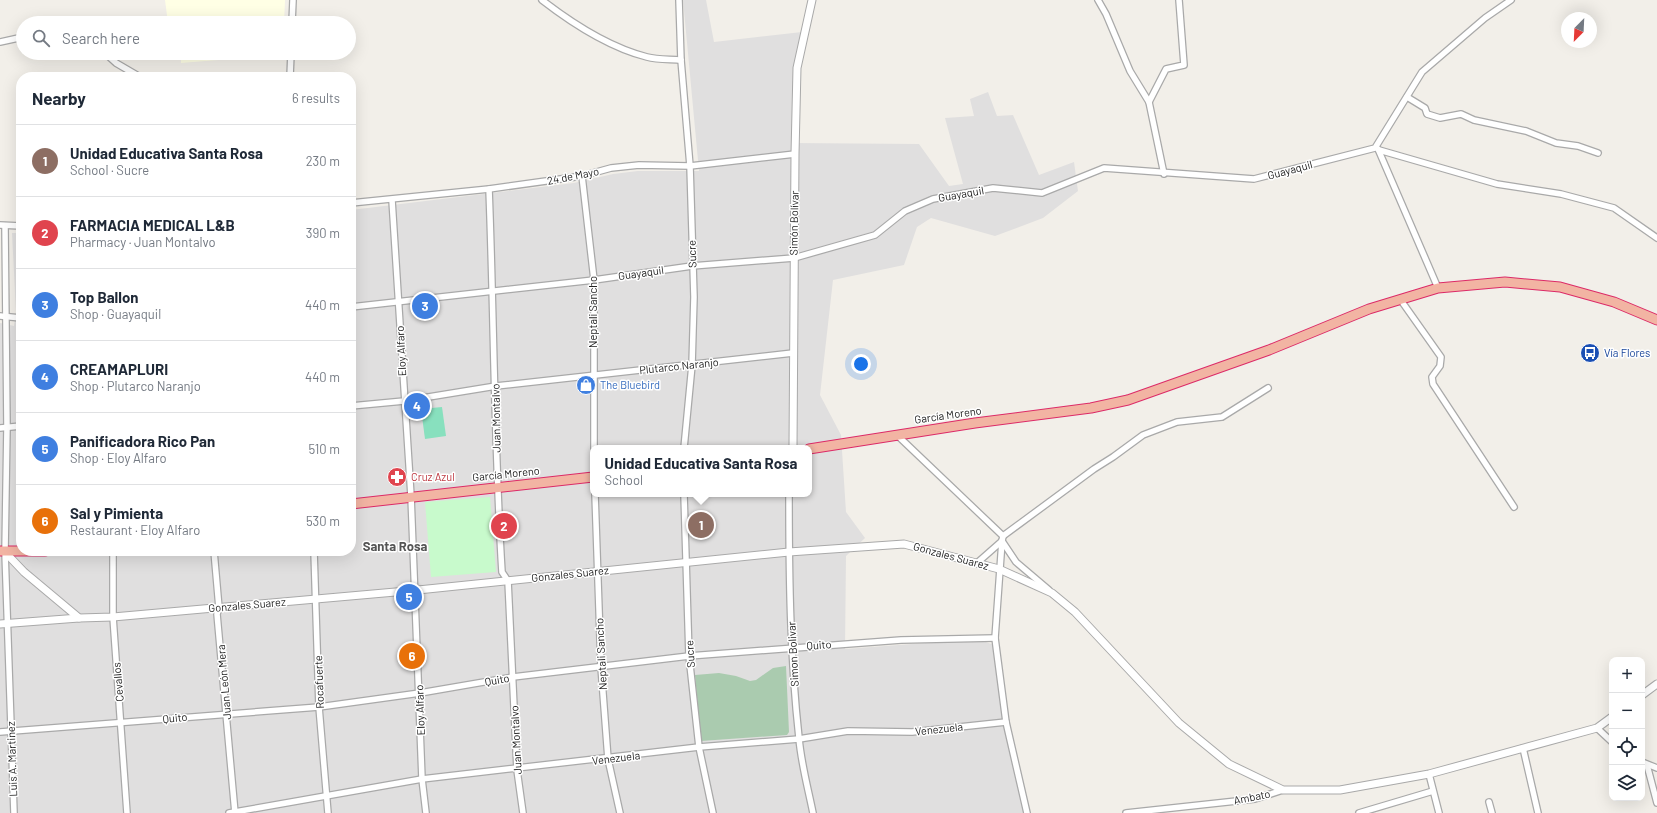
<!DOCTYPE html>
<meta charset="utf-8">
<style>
body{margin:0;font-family:Barlow,sans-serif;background:#f2f2f3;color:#1f2937}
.controls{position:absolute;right:12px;bottom:12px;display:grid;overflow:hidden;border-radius:8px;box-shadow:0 4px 16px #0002}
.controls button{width:36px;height:36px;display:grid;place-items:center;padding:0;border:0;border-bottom:1px solid #e0e1e3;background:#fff;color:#1f2937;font:20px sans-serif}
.compass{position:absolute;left:1561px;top:12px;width:36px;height:36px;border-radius:50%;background:#fff;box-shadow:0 4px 16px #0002;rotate:204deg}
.you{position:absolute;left:861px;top:364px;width:14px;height:14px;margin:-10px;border:3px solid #fff;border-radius:50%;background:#1a73e8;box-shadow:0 0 0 6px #1a73e833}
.badge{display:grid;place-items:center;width:26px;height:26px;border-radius:50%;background:#111827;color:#fff;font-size:13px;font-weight:700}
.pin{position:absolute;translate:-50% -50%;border:2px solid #fff;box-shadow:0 1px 4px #0006}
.popup{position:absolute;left:590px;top:445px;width:222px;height:52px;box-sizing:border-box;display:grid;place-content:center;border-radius:8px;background:#fff;filter:drop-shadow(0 1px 3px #0005);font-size:13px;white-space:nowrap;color:#747a83}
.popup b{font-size:15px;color:#1f2937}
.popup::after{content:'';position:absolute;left:50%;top:100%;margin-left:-8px;border:8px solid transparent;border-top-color:#fff}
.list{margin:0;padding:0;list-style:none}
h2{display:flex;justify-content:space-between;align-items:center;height:52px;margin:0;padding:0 16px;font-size:17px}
h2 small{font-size:13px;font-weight:400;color:#747a83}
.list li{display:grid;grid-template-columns:26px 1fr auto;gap:12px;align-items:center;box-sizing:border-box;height:72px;padding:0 16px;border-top:1px solid #e0e1e3}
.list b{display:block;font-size:15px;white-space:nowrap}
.list p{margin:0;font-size:13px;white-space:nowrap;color:#747a83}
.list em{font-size:13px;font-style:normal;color:#747a83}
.icon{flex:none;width:22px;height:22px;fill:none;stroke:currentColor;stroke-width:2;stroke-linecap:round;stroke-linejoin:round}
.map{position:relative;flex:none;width:1657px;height:813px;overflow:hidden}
.search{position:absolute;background:#fff;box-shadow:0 4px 16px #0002;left:16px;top:16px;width:340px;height:44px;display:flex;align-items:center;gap:10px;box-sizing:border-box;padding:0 14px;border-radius:22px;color:#747a83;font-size:15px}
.panel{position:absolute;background:#fff;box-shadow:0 4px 16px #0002;left:16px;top:72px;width:340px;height:484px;border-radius:16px}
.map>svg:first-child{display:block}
.residential{fill:#e0dfdf;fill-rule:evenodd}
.education{fill:#ffffe5}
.cemetery{fill:#aacbaf}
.park{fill:#c8facc}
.pitch{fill:#88e0be}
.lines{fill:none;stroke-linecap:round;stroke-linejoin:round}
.minor-casing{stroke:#a9a9a9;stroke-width:8}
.tertiary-casing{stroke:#a9a9a9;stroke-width:9}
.trunk-casing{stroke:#dc2a67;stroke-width:11}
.minor{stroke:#fff;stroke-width:5.5}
.tertiary{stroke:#fff;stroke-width:7}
.trunk{stroke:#f2b4a3;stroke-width:9}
.labels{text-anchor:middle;stroke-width:3;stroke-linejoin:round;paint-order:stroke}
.street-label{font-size:11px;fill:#222;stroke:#fff}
.transit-label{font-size:11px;fill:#164399;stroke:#fff;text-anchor:start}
.shop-label{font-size:11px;fill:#366cbe;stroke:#fff;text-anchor:start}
.health-label{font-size:11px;fill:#be3a42;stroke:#fff;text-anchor:start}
.quarter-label{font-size:13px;font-weight:bold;fill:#555;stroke:#fff}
</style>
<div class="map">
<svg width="1657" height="813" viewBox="0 0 1657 813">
<rect width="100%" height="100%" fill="#f2efe9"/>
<path class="residential" d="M683,0H706L714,42L802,32L795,68L791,143L919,144L949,186L963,184L945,118L974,116L970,99L988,92L997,116L1013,115L1039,175L1074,162L1078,191L1043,218L995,236L931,218L917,227L904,265L833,280L820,395L841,435L846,512L865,538L846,556L845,649L979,639L996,646L1006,730L1025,813H0V323L14,326L16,312L12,233H21V551H351V210L574,183L613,174L638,171H699ZM593,448H809V494H593Z"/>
<g class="education">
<polygon points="165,0 285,0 284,23 168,23"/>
<polygon points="181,53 282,53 282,55 181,63"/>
</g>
<polygon class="cemetery" points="786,666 789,732 787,735 701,741 695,675 719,673 736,676 750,681 756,680 773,668"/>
<polygon class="park" points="490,497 496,572 431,577 425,502"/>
<polygon class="pitch" points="442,407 446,436 425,439 421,409"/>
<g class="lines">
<defs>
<g id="minor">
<path d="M542,0C573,24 608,47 647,57C658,60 670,59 681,60"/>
<polyline points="679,0 681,60 690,166 694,297 692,365 684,448"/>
<polyline points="1098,0 1106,14 1130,71 1149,102"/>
<polyline points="292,23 293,0"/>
<polyline points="0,42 23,37"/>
<polyline points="105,53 116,63 140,77"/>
<polyline points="290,77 291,53"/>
<polyline points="1407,97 1425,108 1427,114 1440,118 1461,114 1474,120 1526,131 1556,143 1578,146 1598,153"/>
<polyline points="1378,149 1438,288"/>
<polyline points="1379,150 1497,184 1561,194 1614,208 1657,238"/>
<polyline points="1164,174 1149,102 1166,69 1184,65 1179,0"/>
<polyline points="582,176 594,280 594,448"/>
<path d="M489,189C494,317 494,445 502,572L508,581L517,770L523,813"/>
<polyline points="392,200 411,496 422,779 426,813"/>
<polyline points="351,203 489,189 582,176 611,168 639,165 690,166 795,154"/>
<polyline points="0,225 21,226"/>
<polyline points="5,226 7,427 5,552 14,813"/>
<polyline points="1400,299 1441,357 1440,366 1432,377 1433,384 1514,507"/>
<polyline points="351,307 594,280 692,266 794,258 875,235 905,211 933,199 993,188 1042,193 1104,168 1254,179 1375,148 1422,72 1485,18 1511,0"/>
<polyline points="0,316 21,318"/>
<polyline points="351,406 404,401 496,386 793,353"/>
<polyline points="0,428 21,426"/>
<polyline points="897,435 1003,536 1002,541 1016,562 1049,590"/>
<polyline points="595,494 601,667 608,759 620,813"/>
<polyline points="684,494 689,656 699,747 713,813"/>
<path d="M789,494C789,575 790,657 799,738C801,763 808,788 813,813"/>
<polyline points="1003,536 1094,469 1113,457 1143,435 1177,422 1222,417 1268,388"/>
<polyline points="1002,541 995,638 1006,722 1027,813"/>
<polyline points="113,551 113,617 127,813"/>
<polyline points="214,551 219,608 217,614 235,813"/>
<polyline points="314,551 319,707 328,813"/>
<polyline points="977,563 1002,541"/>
<polyline points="1597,728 1612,742"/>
<polyline points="0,732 319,707 420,693 513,677 689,656 901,640 995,638"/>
<polyline points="1523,748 1538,813"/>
<polyline points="1642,762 1657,768"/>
<polyline points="1647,765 1657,803"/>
<polyline points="1429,774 1439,813"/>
<polyline points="1489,802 1492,813"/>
<polyline points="229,813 422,779 699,747 799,739 848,731 912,732 1006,722"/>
<polyline points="1126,813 1255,799 1283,790"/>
<polyline points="1359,813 1433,791"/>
</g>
<g id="tertiary">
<polyline points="793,448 795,154 797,68 812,0"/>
<polyline points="5,552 24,572 79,618 113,617 418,590 789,552 904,544 999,569 1052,593 1075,612 1179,723 1229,764 1283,790 1340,790 1429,774 1597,728 1612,717"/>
<polyline points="0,624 79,618"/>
<polyline points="1642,695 1657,684"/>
</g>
<g id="trunk">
<polyline points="809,449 975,423 1091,408 1128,400 1269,350 1369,309 1438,288 1505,282 1560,287 1614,302 1657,320"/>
<polyline points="351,504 593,477"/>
<polyline points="0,551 45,551"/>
</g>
</defs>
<use href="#minor" class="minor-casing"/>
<use href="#tertiary" class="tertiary-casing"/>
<use href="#trunk" class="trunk-casing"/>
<use href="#minor" class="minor"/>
<use href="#tertiary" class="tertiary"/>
<use href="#trunk" class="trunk"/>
</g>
<defs>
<symbol id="bus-disc" viewBox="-11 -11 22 22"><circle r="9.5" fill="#1a4fb4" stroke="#fff"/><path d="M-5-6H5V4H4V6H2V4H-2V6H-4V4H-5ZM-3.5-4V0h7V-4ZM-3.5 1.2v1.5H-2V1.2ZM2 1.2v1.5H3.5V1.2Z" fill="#fff"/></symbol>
<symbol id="shop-disc" viewBox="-11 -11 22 22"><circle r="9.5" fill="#3f7fe0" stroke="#fff"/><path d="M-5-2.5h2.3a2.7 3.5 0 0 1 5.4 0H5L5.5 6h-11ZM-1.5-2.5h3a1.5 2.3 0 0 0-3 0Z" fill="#fff"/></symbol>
<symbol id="pharmacy-disc" viewBox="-11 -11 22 22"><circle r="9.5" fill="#e0444e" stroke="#fff"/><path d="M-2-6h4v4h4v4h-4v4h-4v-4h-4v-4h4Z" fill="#fff"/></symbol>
</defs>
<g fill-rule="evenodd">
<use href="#bus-disc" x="1579" y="342" width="22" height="22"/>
<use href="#shop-disc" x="575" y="374" width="22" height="22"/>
<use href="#pharmacy-disc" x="386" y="466" width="22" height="22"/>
</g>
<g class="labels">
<g class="street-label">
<text transform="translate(1290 170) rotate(-15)" y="4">Guayaquil</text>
<text transform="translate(573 176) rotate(-11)" y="4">24 de Mayo</text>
<text transform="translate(961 194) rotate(-10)" y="4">Guayaquil</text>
<text transform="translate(794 223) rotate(-89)" y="4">Simón Bolívar</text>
<text transform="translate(692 254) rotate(-92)" y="4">Sucre</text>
<text transform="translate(641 273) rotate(-8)" y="4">Guayaquil</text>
<text transform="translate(593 312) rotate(-90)" y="4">Neptali Sancho</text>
<text transform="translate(401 351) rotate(-93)" y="4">Eloy Alfaro</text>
<text transform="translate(679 366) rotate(-6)" y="4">Plutarco Naranjo</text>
<text transform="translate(948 415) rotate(-8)" y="4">García Moreno</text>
<text transform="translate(496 418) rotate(-91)" y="4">Juan Montalvo</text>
<text transform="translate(506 474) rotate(-6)" y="4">García Moreno</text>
<text transform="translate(951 556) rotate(15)" y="4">Gonzales Suarez</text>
<text transform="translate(570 574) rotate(-6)" y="4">Gonzales Suarez</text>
<text transform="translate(247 605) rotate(-5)" y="4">Gonzales Suarez</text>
<text transform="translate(819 645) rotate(-4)" y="4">Quito</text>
<text transform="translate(601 654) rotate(-93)" y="4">Neptali Sancho</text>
<text transform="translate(690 654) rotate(-94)" y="4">Sucre</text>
<text transform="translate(793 654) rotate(-93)" y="4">Simon Bolivar</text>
<text transform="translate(497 680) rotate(-10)" y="4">Quito</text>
<text transform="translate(118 682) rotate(-95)" y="4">Cevallos</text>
<text transform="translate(224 682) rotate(-95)" y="4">Juan León Mera</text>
<text transform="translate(319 682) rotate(-92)" y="4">Rocafuerte</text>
<text transform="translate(420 710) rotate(-92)" y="4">Eloy Alfaro</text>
<text transform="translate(175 718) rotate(-6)" y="4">Quito</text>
<text transform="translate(939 729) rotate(-6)" y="4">Venezuela</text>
<text transform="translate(516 740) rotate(-93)" y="4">Juan Montalvo</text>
<text transform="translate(616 758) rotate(-7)" y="4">Venezuela</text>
<text transform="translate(12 759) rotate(-92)" y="4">Luis A. Martinez</text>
<text transform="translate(1252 797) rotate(-11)" y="4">Ambato</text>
</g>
<g class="transit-label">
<text x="1604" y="357">Vía Flores</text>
</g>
<g class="shop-label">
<text x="600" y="389">The Bluebird</text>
</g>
<g class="health-label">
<text x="411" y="481">Cruz Azul</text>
</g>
<g class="quarter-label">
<text x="395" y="551">Santa Rosa</text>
</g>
</g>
</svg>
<div class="controls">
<button>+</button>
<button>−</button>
<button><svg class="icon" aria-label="locate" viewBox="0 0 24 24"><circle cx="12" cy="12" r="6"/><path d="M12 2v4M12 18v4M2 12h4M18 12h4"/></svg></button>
<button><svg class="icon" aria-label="layers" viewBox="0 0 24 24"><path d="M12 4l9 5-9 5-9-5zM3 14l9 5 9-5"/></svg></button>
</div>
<svg class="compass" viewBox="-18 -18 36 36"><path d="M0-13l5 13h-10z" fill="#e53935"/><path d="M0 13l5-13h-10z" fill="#747a83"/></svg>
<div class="you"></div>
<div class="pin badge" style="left:701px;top:525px;background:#8d6e63">1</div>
<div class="popup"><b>Unidad Educativa Santa Rosa</b>School</div>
<div class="pin badge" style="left:504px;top:526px;background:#e0444e">2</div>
<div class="pin badge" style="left:425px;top:306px;background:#3f7fe0">3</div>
<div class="pin badge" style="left:417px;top:406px;background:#3f7fe0">4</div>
<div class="pin badge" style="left:409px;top:597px;background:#3f7fe0">5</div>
<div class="pin badge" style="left:412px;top:656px;background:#e8710a">6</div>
<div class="search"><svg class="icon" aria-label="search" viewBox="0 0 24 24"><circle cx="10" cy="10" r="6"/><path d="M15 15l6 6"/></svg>Search here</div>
<section class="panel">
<h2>Nearby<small>6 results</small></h2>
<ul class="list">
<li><span class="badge" style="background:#8d6e63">1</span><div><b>Unidad Educativa Santa Rosa</b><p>School · Sucre</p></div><em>230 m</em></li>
<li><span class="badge" style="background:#e0444e">2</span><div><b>FARMACIA MEDICAL L&amp;B</b><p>Pharmacy · Juan Montalvo</p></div><em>390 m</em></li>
<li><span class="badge" style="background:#3f7fe0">3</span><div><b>Top Ballon</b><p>Shop · Guayaquil</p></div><em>440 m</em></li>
<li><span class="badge" style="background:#3f7fe0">4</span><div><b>CREAMAPLURI</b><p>Shop · Plutarco Naranjo</p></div><em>440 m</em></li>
<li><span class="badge" style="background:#3f7fe0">5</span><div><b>Panificadora Rico Pan</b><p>Shop · Eloy Alfaro</p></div><em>510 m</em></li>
<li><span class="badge" style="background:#e8710a">6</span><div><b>Sal y Pimienta</b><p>Restaurant · Eloy Alfaro</p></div><em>530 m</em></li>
</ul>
</section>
</div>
